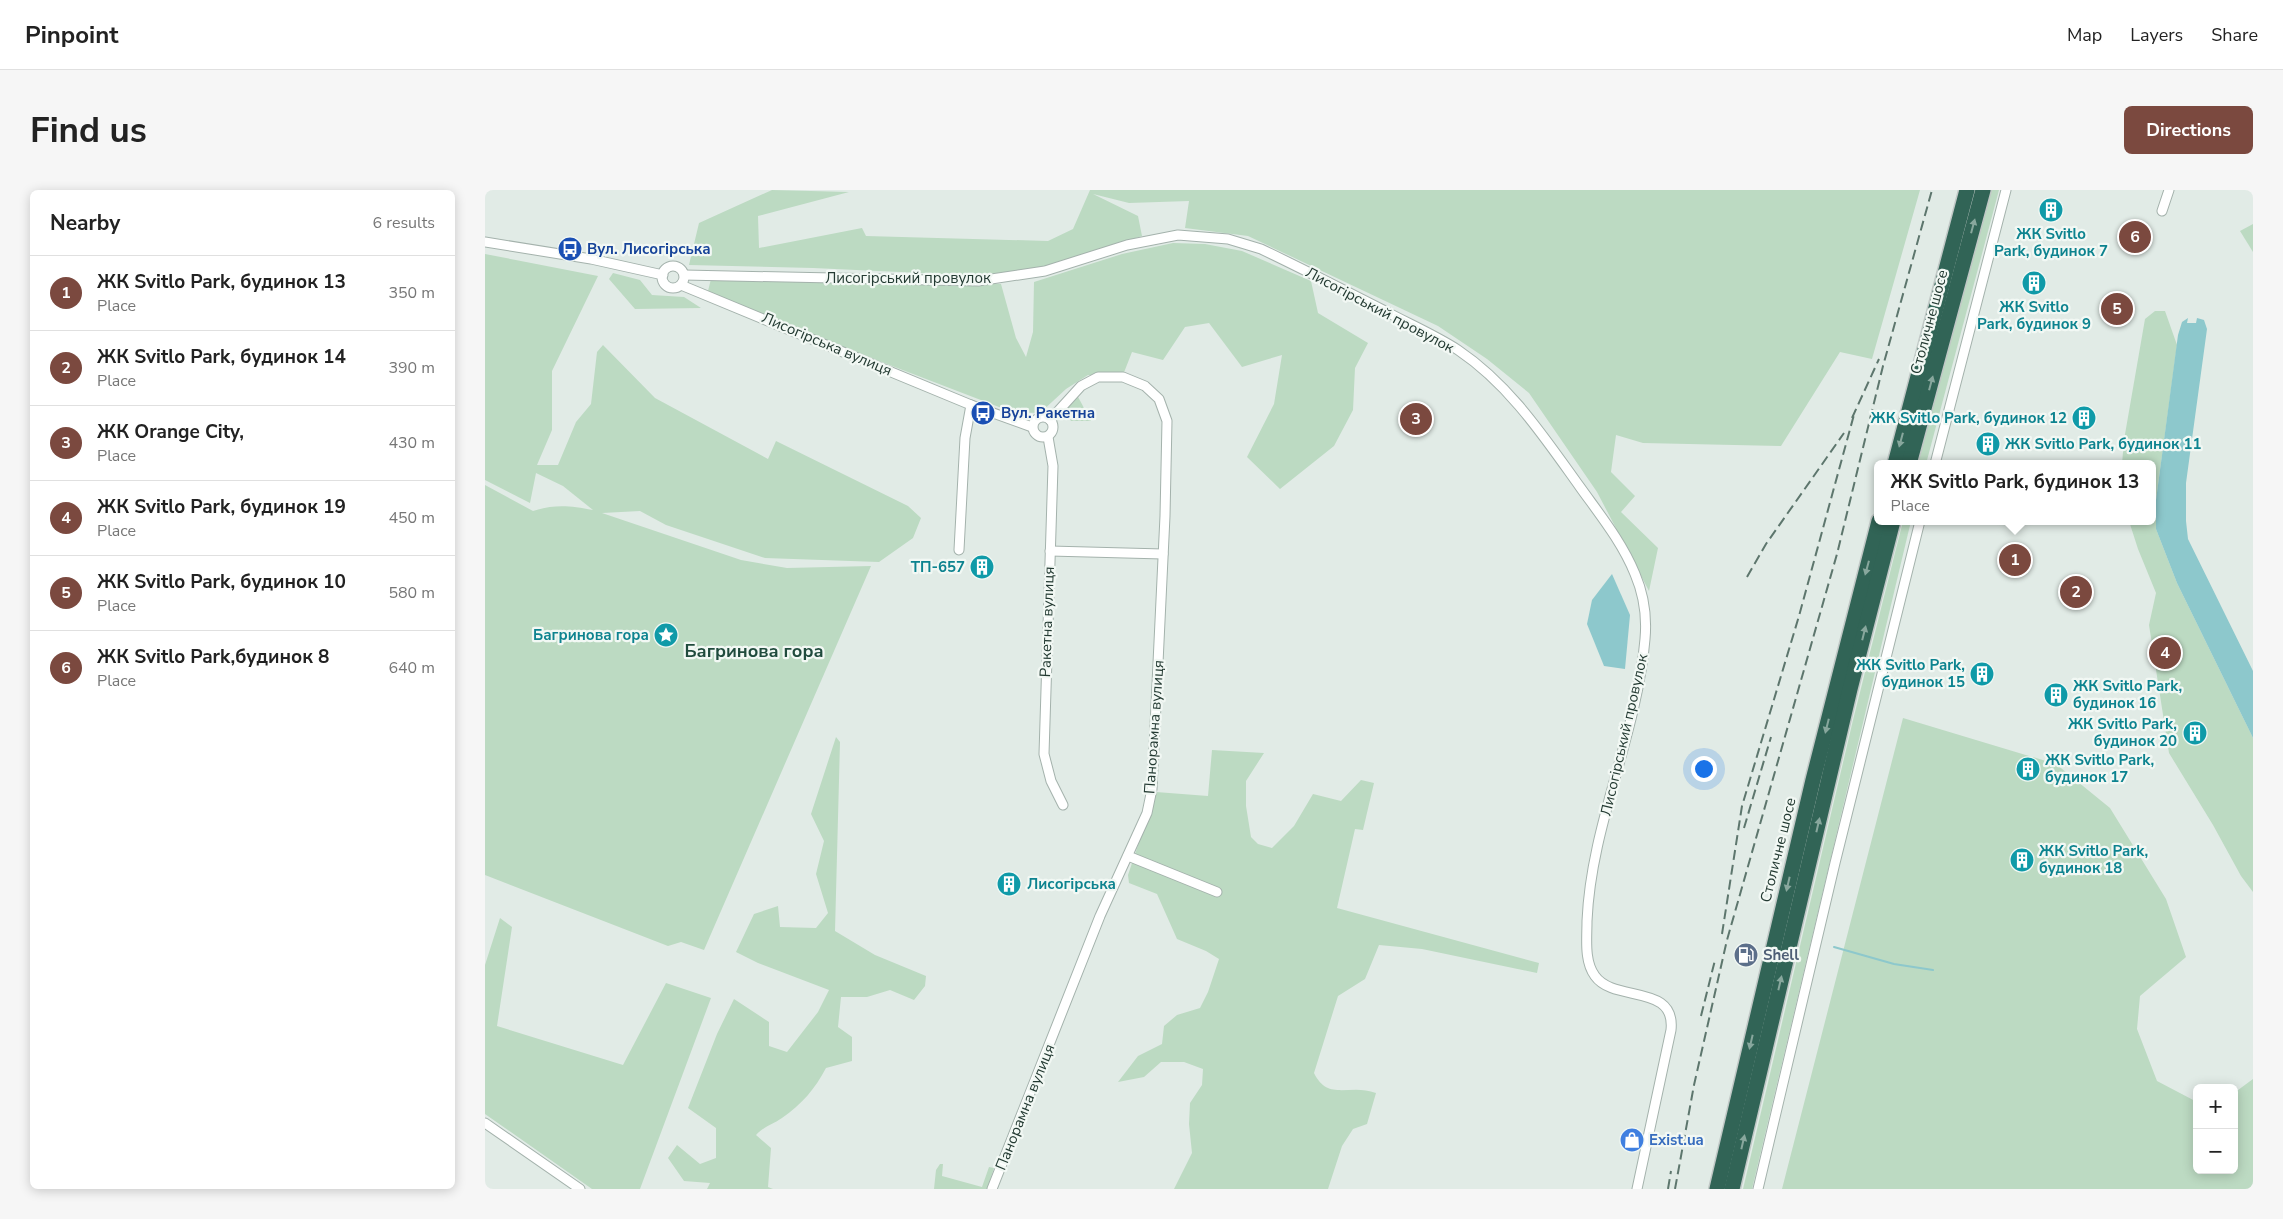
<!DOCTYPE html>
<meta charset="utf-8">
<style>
body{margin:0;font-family:"Nunito Sans",sans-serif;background:#f6f6f6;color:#222}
.controls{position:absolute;right:15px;bottom:15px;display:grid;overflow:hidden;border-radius:8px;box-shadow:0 2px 12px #0003}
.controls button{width:45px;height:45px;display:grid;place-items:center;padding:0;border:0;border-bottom:1px solid #e0e0e0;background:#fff;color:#222;font:25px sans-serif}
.you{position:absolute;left:1218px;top:578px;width:18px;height:18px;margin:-12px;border:4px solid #fff;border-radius:50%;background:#1a73e8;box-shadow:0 0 0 8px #1a73e833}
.badge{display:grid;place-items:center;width:32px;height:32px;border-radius:50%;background:#7b493f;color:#fff;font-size:16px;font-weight:700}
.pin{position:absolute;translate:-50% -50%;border:2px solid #fff;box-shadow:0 1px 5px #0006}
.popup{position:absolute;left:1389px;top:270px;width:282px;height:65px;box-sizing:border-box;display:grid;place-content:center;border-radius:8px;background:#fff;filter:drop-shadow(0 1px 4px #0005);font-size:16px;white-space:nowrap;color:#767676}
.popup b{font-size:19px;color:#222}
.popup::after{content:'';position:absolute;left:50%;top:100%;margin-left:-10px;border:10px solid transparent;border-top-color:#fff}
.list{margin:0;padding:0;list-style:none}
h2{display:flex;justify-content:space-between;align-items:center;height:65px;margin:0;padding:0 20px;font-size:21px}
h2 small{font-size:16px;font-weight:400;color:#767676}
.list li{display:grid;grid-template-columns:32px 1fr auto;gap:15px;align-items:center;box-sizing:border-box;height:75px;padding:0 20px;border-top:1px solid #e0e0e0}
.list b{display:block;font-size:19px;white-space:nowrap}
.list p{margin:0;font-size:16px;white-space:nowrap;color:#767676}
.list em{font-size:16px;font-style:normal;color:#767676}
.map{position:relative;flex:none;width:1768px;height:999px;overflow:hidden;border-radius:8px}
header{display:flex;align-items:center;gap:30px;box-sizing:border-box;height:70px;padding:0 25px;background:#fff;border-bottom:1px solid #e0e0e0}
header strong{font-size:24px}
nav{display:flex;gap:28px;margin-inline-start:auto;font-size:18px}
.intro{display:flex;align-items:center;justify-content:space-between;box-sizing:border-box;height:120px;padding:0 30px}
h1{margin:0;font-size:35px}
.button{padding:12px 22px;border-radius:8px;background:#7b493f;color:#fff;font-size:18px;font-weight:700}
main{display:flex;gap:30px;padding:0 30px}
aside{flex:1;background:#fff;border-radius:8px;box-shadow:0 2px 12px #0003}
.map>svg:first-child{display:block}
.green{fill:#bcdac2}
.water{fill:#8dc8cc}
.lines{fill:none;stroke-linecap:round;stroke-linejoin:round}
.stream{stroke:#8dc8cc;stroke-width:2}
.street-casing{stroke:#a4b2ac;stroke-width:11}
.highway-casing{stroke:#c1c8c6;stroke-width:18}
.street{stroke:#fff;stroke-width:9}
.highway{stroke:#316456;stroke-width:15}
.rail{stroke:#5d766d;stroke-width:2;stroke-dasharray:10 5;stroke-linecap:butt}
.oneway{fill:#88a79d}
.labels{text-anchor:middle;stroke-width:4.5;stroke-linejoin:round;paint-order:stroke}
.culture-label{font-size:15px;font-weight:bold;fill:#0d838f;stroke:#f2f8f4;text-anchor:end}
.transit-label{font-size:15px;font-weight:bold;fill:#164399;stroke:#f2f8f4;text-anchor:start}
.street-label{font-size:15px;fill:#233a32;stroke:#f2f8f4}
.service-label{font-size:15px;font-weight:bold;fill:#4e5e75;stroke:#f2f8f4;text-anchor:start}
.shop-label{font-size:15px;font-weight:bold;fill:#366cbe;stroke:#f2f8f4;text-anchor:start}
.quarter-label{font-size:18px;font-weight:bold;fill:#204b3d;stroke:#f2f8f4}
</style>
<header>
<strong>Pinpoint</strong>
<nav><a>Map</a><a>Layers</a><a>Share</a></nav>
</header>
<div class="intro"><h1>Find us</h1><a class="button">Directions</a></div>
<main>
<aside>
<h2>Nearby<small>6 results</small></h2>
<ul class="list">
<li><span class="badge">1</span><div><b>ЖК Svitlo Park, будинок 13</b><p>Place</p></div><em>350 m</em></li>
<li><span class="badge">2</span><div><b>ЖК Svitlo Park, будинок 14</b><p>Place</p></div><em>390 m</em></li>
<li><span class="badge">3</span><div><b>ЖК Orange City,</b><p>Place</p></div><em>430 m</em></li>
<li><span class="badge">4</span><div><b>ЖК Svitlo Park, будинок 19</b><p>Place</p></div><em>450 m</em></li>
<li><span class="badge">5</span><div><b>ЖК Svitlo Park, будинок 10</b><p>Place</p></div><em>580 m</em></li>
<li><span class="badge">6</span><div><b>ЖК Svitlo Park,будинок 8</b><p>Place</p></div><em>640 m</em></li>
</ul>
</aside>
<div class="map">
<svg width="1768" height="999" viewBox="0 0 1768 999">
<rect width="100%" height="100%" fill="#e1ebe6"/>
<g class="green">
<polygon points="287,0 364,2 273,26 274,58 377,38 381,46 563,51 588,39 605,0 1435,0 1387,169 1355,162 1296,256 1158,253 1131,245 1126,282 1150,306 1136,322 1173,358 1164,401 1112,302 1044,203 1002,169 953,136 763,46 700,38 704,11 644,13 608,4 653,26 657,46 559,78 501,86 328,78 204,75 214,33"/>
<polygon points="1505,0 1514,0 1441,274 1433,274"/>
<polygon points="1768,34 1768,62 1755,41"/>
<polygon points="688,53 720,54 757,61 826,91 833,123 883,153 870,178 868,220 849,256 795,299 762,267 789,214 797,165 757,177 724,133 700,137 678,170 647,162 638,185 603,185 581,199 555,223 527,222 222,105 226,89 516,94 531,148 541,167 548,142 549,92 637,64"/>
<path d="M0,64L113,86L67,181V240L52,275H73L91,232L106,214L112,162L118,155L170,208L283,269L291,251L423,316L436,328L428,348L394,372L280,368L181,335L155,321L117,323L256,370L302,378L386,376L219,760L196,752L183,756L0,685V295L48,321C71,314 85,316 108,320L78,296L51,283L45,313L0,290Z"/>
<polygon points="128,83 155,90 167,105 199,107 216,118 150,119 124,89"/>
<polygon points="1670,121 1680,121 1692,155 1671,310 1671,339 1692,393 1768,548 1768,702 1756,686 1728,635 1684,563 1664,435 1671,403 1653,359 1644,331 1668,331 1668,274 1637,274 1639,250 1660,129"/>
<polygon points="592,205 606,231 586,231 579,218"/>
<polygon points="1418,331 1426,331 1267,999 1258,999 1368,530"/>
<polygon points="1418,528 1571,574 1625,618 1681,709 1701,767 1655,806 1652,839 1672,891 1712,912 1712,980 1749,980 1749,903 1768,889 1768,999 1297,999"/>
<path d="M351,547L355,552L350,741L390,765L441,786L440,796L429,810L405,800L382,807H356L353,837L367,847V871L341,878C330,899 317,914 297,928C287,935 281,935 271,945L286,958L283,997L288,999H222L225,993L199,991L183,968L192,955L215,974L231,968V938L203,918L232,844L249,809L284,832V856L302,862L333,822L344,800L273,773L251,762L269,724L293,716L295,737L331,738L343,723L331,684L339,651L326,624Z"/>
<path d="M727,560L779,563L761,591V616L766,647L773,654L787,658L809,636L828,604L856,611L876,590L889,593L878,640L870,639L852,718L1054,773L1052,783L937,759L894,755L880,789L853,806L829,883C843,912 865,893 891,903L882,934L868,939L857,956L843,999H689L707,963L704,934L705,913L717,895L718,879L699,872H676L659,887L633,892L653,866L677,854L679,836L692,825L715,818L723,802L734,769L721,761L692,749L672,704L644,693L643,685L671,602L723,606Z"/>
<polygon points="15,728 27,737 12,836 138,875 181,793 226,808 155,999 107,999 0,924 0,775"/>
<polygon points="455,974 458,974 457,986 497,997 504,977 509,978 502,999 449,999 451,980"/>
</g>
<g class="water">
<polygon points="1703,128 1702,133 1711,133 1712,128 1719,130 1722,139 1701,293 1701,331 1703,349 1768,481 1768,548 1692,393 1671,339 1671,310 1693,145 1697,132"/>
<polygon points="1127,384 1145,425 1140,479 1119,476 1102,434 1107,410"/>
</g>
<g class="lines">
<polyline class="stream" points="1349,757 1409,774 1448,780"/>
<defs>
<g id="street">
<polyline points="1677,21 1684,0"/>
<polyline points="0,52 106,69 178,85"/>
<circle cx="188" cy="87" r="11"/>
<path d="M199,85L493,91L560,81L642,55L693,45L743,49L776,59C818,79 859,100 900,121C924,134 950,145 973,160C1025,195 1059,247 1095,297C1115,325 1137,352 1150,384C1159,405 1162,427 1160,449C1152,545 1106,635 1102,731C1102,749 1099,771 1110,786C1129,813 1191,793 1186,840L1152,999"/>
<polyline points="196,95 486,215 547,237"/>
<circle cx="558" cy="237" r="10"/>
<polyline points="563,247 568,276 559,564 566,591 578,615"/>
<polyline points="1450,274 1521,0"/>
<polyline points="474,360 480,248 486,215"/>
<polyline points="565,361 678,364"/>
<polyline points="643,666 732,702"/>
<polyline points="0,933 95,999"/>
<polyline points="507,999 615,726 662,623 667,599 680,326 682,231 674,209 660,196 638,187 613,187 596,196 565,230"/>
<polyline points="1273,999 1350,673 1435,331"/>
</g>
<g id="highway">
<polyline points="1410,274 1482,0"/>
<polyline points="1424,274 1498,0"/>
<polyline points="1232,999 1328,590 1394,331"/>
<polyline points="1247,999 1365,499 1408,331"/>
</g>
</defs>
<use href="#street" class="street-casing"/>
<use href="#highway" class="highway-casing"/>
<use href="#street" class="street"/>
<use href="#highway" class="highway"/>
<g class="rail">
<polyline points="1367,228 1394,169"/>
<polyline points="1262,387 1281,354 1359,243"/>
<polyline points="1259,638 1286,547"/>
<polyline points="1237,744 1257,616 1314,426 1370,221"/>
<polyline points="1216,826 1230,770"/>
<polyline points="1183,999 1186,981"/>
<polyline points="1190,999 1209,895 1242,750 1352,364 1398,176 1447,0"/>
</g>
</g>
<defs><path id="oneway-solid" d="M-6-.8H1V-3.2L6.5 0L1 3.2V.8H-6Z" transform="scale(1.25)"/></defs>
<g class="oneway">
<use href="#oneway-solid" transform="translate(1488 36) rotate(-75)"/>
<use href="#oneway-solid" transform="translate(1446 193) rotate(-75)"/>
<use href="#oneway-solid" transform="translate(1416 250) rotate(105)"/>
<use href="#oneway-solid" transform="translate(1382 378) rotate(105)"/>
<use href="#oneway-solid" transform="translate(1379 443) rotate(-76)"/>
<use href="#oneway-solid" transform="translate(1342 536) rotate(104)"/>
<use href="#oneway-solid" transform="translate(1333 635) rotate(-77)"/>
<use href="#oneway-solid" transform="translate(1303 694) rotate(103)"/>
<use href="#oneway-solid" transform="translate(1295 793) rotate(-77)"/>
<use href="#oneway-solid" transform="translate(1266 852) rotate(103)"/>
<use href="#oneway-solid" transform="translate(1258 952) rotate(-77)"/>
</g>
<defs>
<symbol id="building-disc" viewBox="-11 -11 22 22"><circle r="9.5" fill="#0f9aa8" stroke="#f2f8f4"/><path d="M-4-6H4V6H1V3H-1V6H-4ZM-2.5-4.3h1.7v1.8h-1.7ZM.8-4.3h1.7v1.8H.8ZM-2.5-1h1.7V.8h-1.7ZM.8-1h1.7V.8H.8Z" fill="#fff"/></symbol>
<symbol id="bus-disc" viewBox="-11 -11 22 22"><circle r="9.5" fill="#1a4fb4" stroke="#f2f8f4"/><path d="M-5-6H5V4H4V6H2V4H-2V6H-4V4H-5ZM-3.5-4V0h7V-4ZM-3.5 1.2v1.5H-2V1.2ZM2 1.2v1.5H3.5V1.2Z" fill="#fff"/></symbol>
<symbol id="sight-disc" viewBox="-11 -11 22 22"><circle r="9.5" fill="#0f9aa8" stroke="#f2f8f4"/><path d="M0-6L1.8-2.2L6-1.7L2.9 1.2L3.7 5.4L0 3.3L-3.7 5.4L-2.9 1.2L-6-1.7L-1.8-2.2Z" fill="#fff"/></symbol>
<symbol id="fuel-disc" viewBox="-11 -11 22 22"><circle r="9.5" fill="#5c6f8a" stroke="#f2f8f4"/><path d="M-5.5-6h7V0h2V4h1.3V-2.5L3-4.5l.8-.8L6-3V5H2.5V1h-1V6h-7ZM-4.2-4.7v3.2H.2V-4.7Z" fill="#fff"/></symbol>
<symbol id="shop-disc" viewBox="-11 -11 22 22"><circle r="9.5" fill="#3f7fe0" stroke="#f2f8f4"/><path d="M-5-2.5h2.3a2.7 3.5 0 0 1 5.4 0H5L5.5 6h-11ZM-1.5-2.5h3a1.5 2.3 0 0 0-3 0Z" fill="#fff"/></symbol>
</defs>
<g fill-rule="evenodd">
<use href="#building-disc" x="1552" y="6" width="28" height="28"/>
<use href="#bus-disc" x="71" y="45" width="28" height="28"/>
<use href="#building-disc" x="1535" y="79" width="28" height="28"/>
<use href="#bus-disc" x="484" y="209" width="28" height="28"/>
<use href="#building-disc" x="1585" y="214" width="28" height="28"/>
<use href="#building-disc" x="1489" y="240" width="28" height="28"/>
<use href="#building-disc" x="483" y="363" width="28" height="28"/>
<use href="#sight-disc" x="167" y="431" width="28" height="28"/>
<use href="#building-disc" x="1483" y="470" width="28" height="28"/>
<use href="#building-disc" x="1557" y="491" width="28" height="28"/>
<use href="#building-disc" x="1696" y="529" width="28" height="28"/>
<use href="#building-disc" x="1529" y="565" width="28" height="28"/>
<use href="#building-disc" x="1523" y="656" width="28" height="28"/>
<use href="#building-disc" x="510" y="680" width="28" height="28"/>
<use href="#fuel-disc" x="1247" y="751" width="28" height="28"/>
<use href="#shop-disc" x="1133" y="936" width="28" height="28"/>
</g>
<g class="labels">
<g class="culture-label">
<text x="1566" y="49" text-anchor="middle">ЖК Svitlo<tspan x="1566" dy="17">Park, будинок 7</tspan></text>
<text x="1549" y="122" text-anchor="middle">ЖК Svitlo<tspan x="1549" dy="17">Park, будинок 9</tspan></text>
<text x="1582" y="233">ЖК Svitlo Park, будинок 12</text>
<text x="1520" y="259" text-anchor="start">ЖК Svitlo Park, будинок 11</text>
<text x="480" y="382">ТП-657</text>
<text x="164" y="450">Багринова гора</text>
<text x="1480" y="480">ЖК Svitlo Park,<tspan x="1480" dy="17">будинок 15</tspan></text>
<text x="1588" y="501" text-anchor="start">ЖК Svitlo Park,<tspan x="1588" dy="17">будинок 16</tspan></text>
<text x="1692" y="539">ЖК Svitlo Park,<tspan x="1692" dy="17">будинок 20</tspan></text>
<text x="1560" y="575" text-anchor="start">ЖК Svitlo Park,<tspan x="1560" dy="17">будинок 17</tspan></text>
<text x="1554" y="666" text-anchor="start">ЖК Svitlo Park,<tspan x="1554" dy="17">будинок 18</tspan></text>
<text x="542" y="699" text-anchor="start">Лисогірська</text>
</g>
<g class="transit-label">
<text x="102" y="64">Вул. Лисогірська</text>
<text x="516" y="228">Вул. Ракетна</text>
</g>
<g class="street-label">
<text x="423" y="93">Лисогірський провулок</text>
<text transform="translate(895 120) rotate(28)" y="5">Лисогірський провулок</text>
<text transform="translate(1444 132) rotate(-75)" y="5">Столичне шосе</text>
<text transform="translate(342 154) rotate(23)" y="5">Лисогірська вулиця</text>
<text transform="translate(562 432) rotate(-88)" y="5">Ракетна вулиця</text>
<text transform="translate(669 537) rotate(-86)" y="5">Панорамна вулиця</text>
<text transform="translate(1139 545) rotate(-77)" y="5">Лисогірський провулок</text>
<text transform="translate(1293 660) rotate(-76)" y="5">Столичне шосе</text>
<text transform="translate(540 917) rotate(-68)" y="5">Панорамна вулиця</text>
</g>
<g class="service-label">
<text x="1278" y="770">Shell</text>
</g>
<g class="shop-label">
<text x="1164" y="955">Exist.ua</text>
</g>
<g class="quarter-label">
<text x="269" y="467">Багринова гора</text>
</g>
</g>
</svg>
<div class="controls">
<button>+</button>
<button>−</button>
</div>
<div class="you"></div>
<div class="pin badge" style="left:1530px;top:370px">1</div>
<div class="popup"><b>ЖК Svitlo Park, будинок 13</b>Place</div>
<div class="pin badge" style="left:1591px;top:402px">2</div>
<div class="pin badge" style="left:931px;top:229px">3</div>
<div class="pin badge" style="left:1680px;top:463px">4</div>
<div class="pin badge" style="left:1632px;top:119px">5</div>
<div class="pin badge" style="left:1650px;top:47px">6</div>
</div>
</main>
